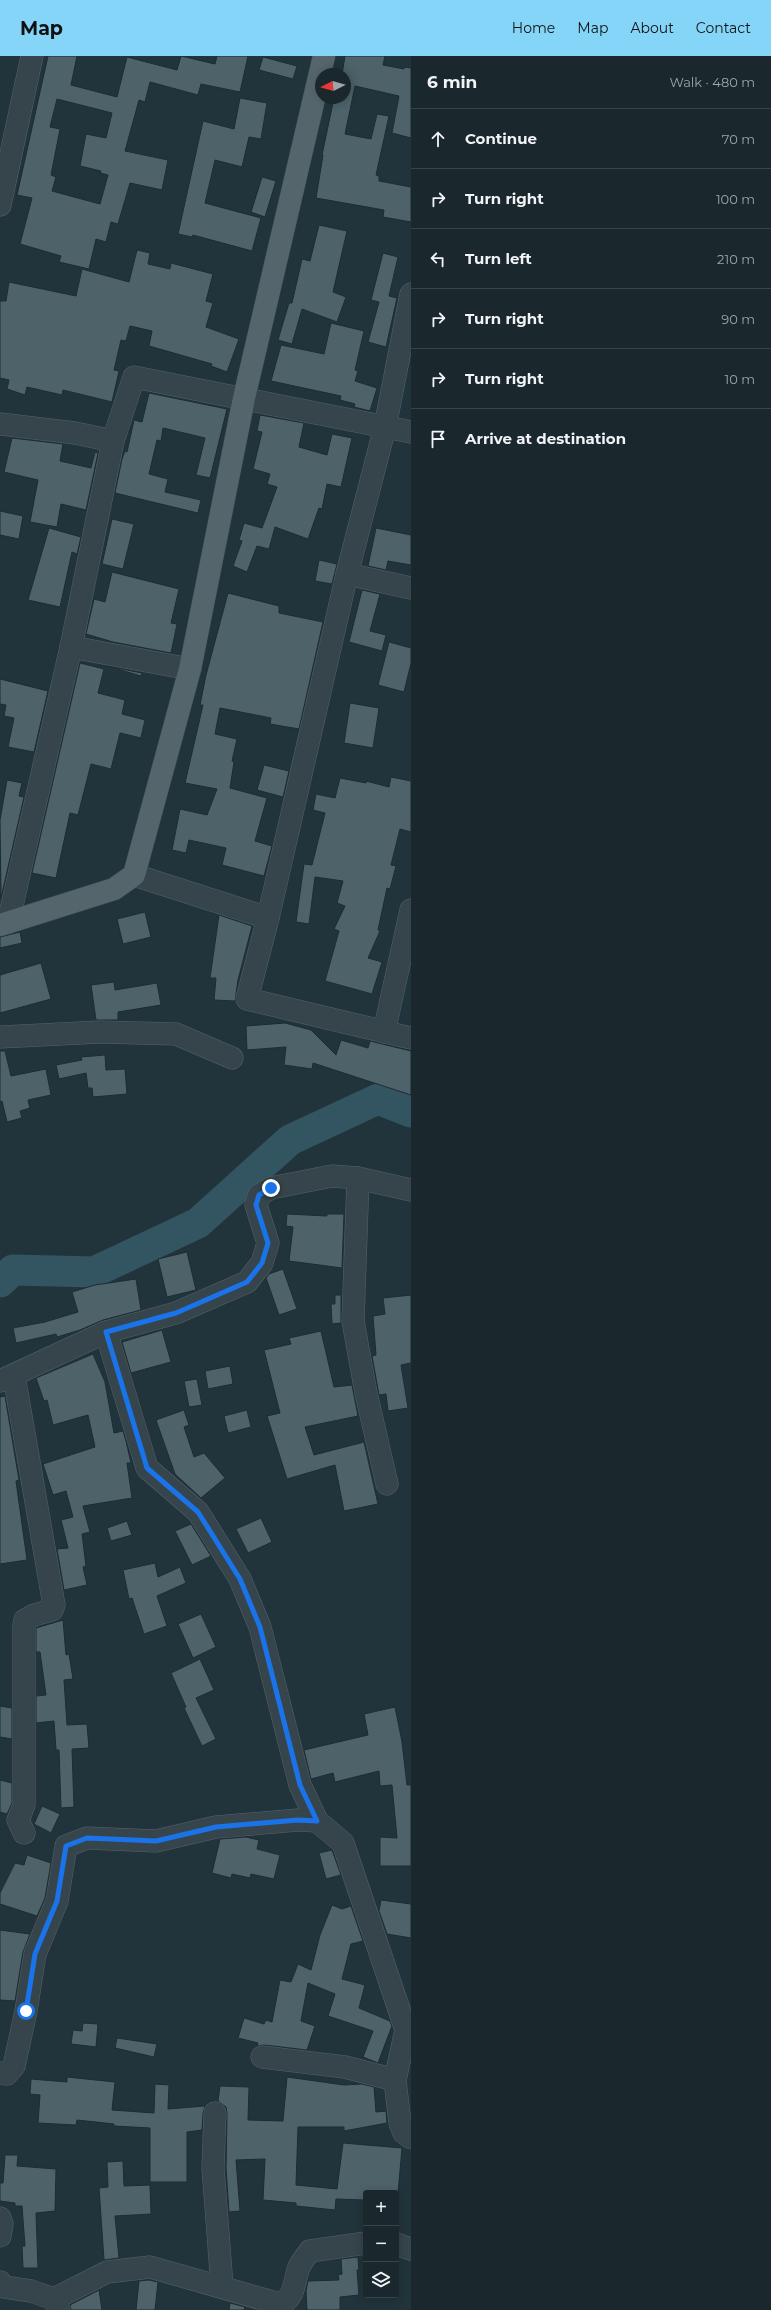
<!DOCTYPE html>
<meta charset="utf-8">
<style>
body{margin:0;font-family:Montserrat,sans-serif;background:#232f34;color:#f1f3f6}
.controls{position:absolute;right:12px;bottom:12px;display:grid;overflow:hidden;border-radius:4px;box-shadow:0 2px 10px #0003}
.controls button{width:36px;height:36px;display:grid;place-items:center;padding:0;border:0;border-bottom:1px solid #384448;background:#1a272c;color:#f1f3f6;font:20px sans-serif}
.compass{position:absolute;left:315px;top:12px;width:36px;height:36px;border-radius:50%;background:#1a272c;box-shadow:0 2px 10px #0003;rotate:264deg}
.stop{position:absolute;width:12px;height:12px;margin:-9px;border:3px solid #1a73e8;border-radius:50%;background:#fff}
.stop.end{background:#1a73e8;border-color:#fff;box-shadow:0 1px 4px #0008}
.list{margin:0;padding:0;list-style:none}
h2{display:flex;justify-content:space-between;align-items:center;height:52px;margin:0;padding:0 16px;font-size:17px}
h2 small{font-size:13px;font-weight:400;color:#9fa5a9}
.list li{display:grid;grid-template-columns:26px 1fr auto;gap:12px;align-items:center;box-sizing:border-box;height:60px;padding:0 16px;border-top:1px solid #384448}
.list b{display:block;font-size:15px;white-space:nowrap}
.list em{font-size:13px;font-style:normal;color:#9fa5a9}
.icon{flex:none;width:22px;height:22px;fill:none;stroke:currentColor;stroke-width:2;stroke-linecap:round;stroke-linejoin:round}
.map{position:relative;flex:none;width:411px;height:2254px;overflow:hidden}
header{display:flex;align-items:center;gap:24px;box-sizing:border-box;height:56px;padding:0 20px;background:#85d5f9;color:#111}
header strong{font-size:19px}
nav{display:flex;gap:22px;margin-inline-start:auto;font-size:14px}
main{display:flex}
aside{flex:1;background:#1a272c}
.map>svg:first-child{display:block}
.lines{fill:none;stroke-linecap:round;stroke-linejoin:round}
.river{stroke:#335461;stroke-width:31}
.building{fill:#4d6269;stroke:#1d2c32;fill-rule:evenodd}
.minor-casing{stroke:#546369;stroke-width:23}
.major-casing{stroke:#425157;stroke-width:23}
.minor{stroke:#36454b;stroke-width:22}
.major{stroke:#54656b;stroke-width:22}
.route{stroke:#1a73e8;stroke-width:5}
</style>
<header>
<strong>Map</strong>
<nav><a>Home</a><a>Map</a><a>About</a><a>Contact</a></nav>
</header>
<main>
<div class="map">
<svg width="411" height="2254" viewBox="0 0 411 2254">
<rect width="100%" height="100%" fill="#22343b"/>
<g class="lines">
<polyline class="river" points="0,1226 13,1214 94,1216 198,1167 290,1084 378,1043 411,1056"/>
</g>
<g class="building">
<path d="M48,0H77L71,29L117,41L127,1L177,14L181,0L215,8L217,0H248L240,36L201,28L198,39L150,26L145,46L139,44L125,95L168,104L162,134L130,127L118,168L111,166L106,186L96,183L89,213L59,206L61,200L20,188L32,142L17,139ZM57,43L112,57L106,82L86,78L80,110L101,115L100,117L108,119L100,148L52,135L56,121L51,119L60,73L50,71Z"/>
<polygon points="345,0 385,0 383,9 404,13 404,11 411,12 411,82 392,77 399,40 355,30 345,78 371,83 377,58 389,60 376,119 379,120 379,125 411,131 411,166 383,161 384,154 316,142 323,99 322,99 334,42 345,42 345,18 342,18"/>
<polygon points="263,1 297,10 293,23 259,14"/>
<polygon points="240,42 267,47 261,83 249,81 242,111 215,104 205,147 261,162 252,195 193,179 192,181 178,178 203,65 234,73"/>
<polygon points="262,121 276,125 265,161 251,156"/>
<polygon points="319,169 347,175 333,236 346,241 337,266 302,253 292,288 278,284 289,247 292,247 302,203 310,205"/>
<polygon points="137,194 150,197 148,208 170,213 171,207 213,218 206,245 213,247 206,271 239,283 227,316 211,310 212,308 149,290 152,275 130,270 126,285 121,284 114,314 119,315 112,346 63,334 62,339 27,331 25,339 7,333 9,324 0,322 0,245 6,245 9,226 76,240 82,213 129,226"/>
<polygon points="383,197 398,201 389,240 397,242 386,291 368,286 379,246 371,244"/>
<polygon points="331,267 364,275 355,314 358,315 355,325 377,332 370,355 354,351 355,348 340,344 341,340 271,325 281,289 324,298"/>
<polygon points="149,337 227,353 210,422 196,419 205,382 163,372 161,385 157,384 149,418 168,423 165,436 201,444 198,457 115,437 122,403 125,395 127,396 134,364 142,366"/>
<polygon points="260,359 304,367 299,391 327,399 332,378 352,382 341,431 327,428 322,453 319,452 308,483 275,471 269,493 257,490 247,516 233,510 242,485 239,484 244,467 262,472 277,431 267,428 270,418 253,413 262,376 257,375"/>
<polygon points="12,382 63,388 60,405 91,412 95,396 98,397 86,454 61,448 57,471 30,466 38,424 4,416"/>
<polygon points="0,455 23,460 19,483 0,479"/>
<polygon points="112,463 134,468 123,513 102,508"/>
<polygon points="49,472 81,481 77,498 72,496 60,551 28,544"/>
<polygon points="376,472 411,479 411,509 388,505 386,514 368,510"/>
<polygon points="319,504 337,508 332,528 315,525"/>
<polygon points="112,516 179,533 171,567 177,568 171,597 113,586 86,578 94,543 105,546"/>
<polygon points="362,534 380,538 370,575 386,579 382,595 349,586"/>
<polygon points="228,537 279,550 279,557 323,566 299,673 270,668 271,662 220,652 215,678 237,683 232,705 234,706 230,732 267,742 255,785 272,790 264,820 222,809 226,792 189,784 186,797 172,794 180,753 207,759 217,733 185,727 203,649 200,649 206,619"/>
<polygon points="389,586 411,592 411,607 404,636 378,629"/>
<polygon points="80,607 104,613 98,637 125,644 122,658 145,664 141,682 120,677 111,713 91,708 78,759 70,757 56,822 32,817"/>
<polygon points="107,610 142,617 141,620"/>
<polygon points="0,623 48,635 34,696 8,691 14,662 4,660 6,649 0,648"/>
<polygon points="350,647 379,652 373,692 344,687"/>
<polygon points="264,709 289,715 283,741 257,734"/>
<polygon points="391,721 411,725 411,776 400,773 391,809 396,810 390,833 387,832 378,874 380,875 368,902 382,906 372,938 325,925 339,875 334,873 345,850 337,847 343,825 315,821 309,868 296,866 304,808 312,809 325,757 313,754 316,738 335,742 340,722 366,727 366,725 389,731"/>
<polygon points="7,724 22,727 19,740 24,741 1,842 0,764"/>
<polygon points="145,856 151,881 123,888 117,863"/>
<polygon points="219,859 252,870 238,924 235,945 214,944 216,922 210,922"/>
<polygon points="20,876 22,887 0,892 0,881"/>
<polygon points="41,907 51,943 0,957 0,919"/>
<polygon points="114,926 115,934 157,927 161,949 118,956 118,964 96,964 91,929"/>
<polygon points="285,967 311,974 336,999 341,984 368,992 370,985 411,995 411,1039 313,1007 312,1013 284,1009 286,991 247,994 246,970"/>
<polygon points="0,995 5,995 11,1020 46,1013 51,1039 28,1044 30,1052 20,1055 22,1062 7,1066 2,1045 0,1046"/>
<polygon points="105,999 106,1014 125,1013 127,1038 93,1041 92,1032 88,1032 86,1017 59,1023 56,1009 82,1004 81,1001"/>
<polygon points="287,1158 327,1160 327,1158 344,1158 342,1212 289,1205 293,1171 286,1170"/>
<polygon points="187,1196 196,1234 167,1241 158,1203"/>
<polygon points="283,1213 297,1253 279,1259 266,1222 269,1218"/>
<polygon points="136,1223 141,1254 103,1264 80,1274 57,1281 56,1278 16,1287 13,1272 45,1266 78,1256 72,1236 95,1229"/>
<polygon points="335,1239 341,1239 341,1267 332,1268 331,1248 335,1248"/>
<polygon points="411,1239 411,1307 401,1309 408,1352 388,1355 386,1338 379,1339 372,1300 376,1299 373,1260 385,1258 383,1242"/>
<polygon points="162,1274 171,1306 131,1317 122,1286"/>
<polygon points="321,1275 334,1331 352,1329 358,1360 305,1371 314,1399 364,1386 378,1448 344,1455 335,1409 287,1423 267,1360 280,1357 264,1294 291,1288 289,1282"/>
<polygon points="93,1298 105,1326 114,1377 123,1375 126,1385 131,1407 127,1407 132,1442 83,1450 90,1476 82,1478 86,1510 83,1511 87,1529 64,1534 57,1493 68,1492 61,1464 73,1461 66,1435 53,1439 43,1408 95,1391 88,1359 53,1369 47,1344 44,1345 36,1322"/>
<polygon points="230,1310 233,1328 208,1333 205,1315"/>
<polygon points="197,1323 202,1349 189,1351 184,1325"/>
<polygon points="5,1340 19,1424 16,1425 27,1504 0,1508 0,1341"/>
<polygon points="184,1354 189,1369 184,1371 194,1401 204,1397 225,1422 201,1442 175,1418 156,1364"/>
<polygon points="247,1354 251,1371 228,1377 224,1360"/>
<polygon points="261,1462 272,1486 248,1497 236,1473"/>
<polygon points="127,1465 132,1479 111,1485 107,1472"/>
<polygon points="191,1468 211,1500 192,1509 175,1475"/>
<polygon points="155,1507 158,1521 180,1511 186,1527 157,1540 167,1570 144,1578 132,1542 129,1543 123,1514"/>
<polygon points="201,1558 216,1591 193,1602 178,1568"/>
<polygon points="63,1564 66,1599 69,1598 73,1623 64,1624 67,1669 87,1668 89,1692 72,1693 74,1751 61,1752 59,1694 56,1694 54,1665 36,1667 36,1640 46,1639 40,1596 36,1596 36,1572"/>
<polygon points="200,1603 214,1634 196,1642 216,1683 202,1690 184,1652 186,1651 171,1617"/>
<polygon points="0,1650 12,1652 12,1683 0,1681"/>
<polygon points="395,1651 402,1686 407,1729 411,1729 411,1810 380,1810 380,1781 397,1782 392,1729 380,1730 379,1715 335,1726 333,1717 311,1723 304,1694 368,1679 364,1658"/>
<polygon points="0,1724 12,1727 12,1747 7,1758 0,1756"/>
<polygon points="42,1750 60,1758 51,1777 34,1768"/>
<polygon points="246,1781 259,1784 257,1793 280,1799 274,1823 251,1818 250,1822 232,1818 231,1822 212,1817 220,1783"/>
<polygon points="332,1794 341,1819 326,1823 319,1797"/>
<polygon points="27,1799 51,1807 45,1842 37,1860 0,1848 0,1837 15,1807 24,1809"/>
<polygon points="381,1844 411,1848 411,1882 387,1878 379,1855"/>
<polygon points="332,1849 342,1853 351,1850 363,1885 351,1888 342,1923 365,1929 359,1952 390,1965 392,1970 378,2007 363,2001 373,1975 328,1960 335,1938 308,1927 301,1965 315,1970 307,1994 264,1989 257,1990 258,1987 238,1982 244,1962 264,1968 266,1964 272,1966 280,1924 291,1926 298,1908 311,1914 320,1879"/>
<polygon points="0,1874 30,1878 23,1896 15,1945 0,1944"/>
<polygon points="83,1967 98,1968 96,1991 71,1988 73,1974 82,1975"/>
<polygon points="117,1982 157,1988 154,2001 115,1992"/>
<polygon points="67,2021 115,2026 112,2054 154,2057 155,2028 169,2029 168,2053 205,2050 203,2057 202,2074 187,2076 187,2126 150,2126 150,2072 114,2070 114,2068 77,2064 76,2069 38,2067 40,2039 30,2038 31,2023 67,2026"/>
<polygon points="287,2021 344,2029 362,2028 374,2031 376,2056 386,2055 387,2067 344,2075 344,2071 298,2071 296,2129 337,2133 343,2087 402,2092 398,2137 364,2137 364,2144 336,2143 335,2154 296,2150 296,2147 263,2144 265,2103 236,2104 240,2155 229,2156 226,2112 227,2057 226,2051 218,2045 220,2030 249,2031 248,2064 283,2065"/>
<polygon points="5,2099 18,2099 17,2110 56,2113 55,2155 36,2157 38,2212 23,2212 22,2190 25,2190 22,2150 15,2150 15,2147 0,2145 0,2127 3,2127"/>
<polygon points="123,2105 124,2130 150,2129 151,2158 115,2160 119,2202 104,2204 99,2132 108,2131 107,2106"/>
<polygon points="358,2201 359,2214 357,2214 359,2239 340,2241 340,2254 307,2254 306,2235 308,2225 339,2224 338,2219 342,2218 341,2203"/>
<polygon points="149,2224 158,2226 155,2254 136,2254 139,2225"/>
<polygon points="99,2234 102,2254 71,2254 70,2249"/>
<polygon points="230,2247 245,2251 244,2254 229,2254"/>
</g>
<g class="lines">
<defs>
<g id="minor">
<polyline points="0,149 32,0"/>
<polyline points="0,368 75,377 113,385"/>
<polyline points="347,518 411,532"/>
<polyline points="71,591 190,613"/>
<polyline points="134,819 268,862 247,943 411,982"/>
<polyline points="268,862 347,518 385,371 411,238"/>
<polyline points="8,867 71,591 113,385 134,321 411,376"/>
<polyline points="384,976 411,854"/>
<polyline points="0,981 100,976 176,978 232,1002"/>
<polyline points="358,1122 353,1265 366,1337 387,1428"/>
<polyline points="106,1276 147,1412 198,1456 240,1523 260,1571 300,1729 317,1765 343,1787 406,1974 395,2024 400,2067 404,2077 411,2082"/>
<polyline points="14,1320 54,1549 52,1554 34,1559 25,1564 24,1569 24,1749 18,1764 24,1777"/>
<polyline points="0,1325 106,1276 176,1257 247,1226 262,1207 268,1187 256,1149 259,1139 271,1132 332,1120 358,1122 411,1134"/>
<polyline points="262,2001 345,2011 395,2024"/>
<polyline points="0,2017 7,2018 14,2010 26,1955 35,1898 57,1845 66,1790 87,1782 156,1785 216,1771 298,1764 317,1765"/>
<polyline points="215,2057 213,2112 222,2230"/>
<polyline points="0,2162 2,2168 0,2180"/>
<polyline points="396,2188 411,2193"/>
<polyline points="0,2226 4,2231 31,2235 54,2243 59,2254"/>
<path d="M54,2243L107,2216L150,2211L280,2248C295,2243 294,2225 299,2211C302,2205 306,2200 310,2195L366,2187"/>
</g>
<polyline id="major" points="0,869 114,833 134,819 190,613 244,342 324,0"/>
</defs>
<use href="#minor" class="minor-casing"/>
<use href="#major" class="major-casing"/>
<use href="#minor" class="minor"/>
<use href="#major" class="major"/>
</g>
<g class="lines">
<polyline class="route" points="26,1955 35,1898 57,1845 66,1790 87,1782 156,1785 216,1771 298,1764 317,1765 300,1729 260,1571 240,1523 198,1456 147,1412 106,1276 176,1257 247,1226 262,1207 268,1187 256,1149 259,1139 271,1132"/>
</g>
</svg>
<div class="controls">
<button>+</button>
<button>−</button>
<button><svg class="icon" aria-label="layers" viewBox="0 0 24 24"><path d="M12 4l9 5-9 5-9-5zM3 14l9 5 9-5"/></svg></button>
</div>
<svg class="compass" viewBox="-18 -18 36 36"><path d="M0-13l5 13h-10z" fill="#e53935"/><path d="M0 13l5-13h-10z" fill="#9fa5a9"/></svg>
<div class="stop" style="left:26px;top:1955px"></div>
<div class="stop end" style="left:271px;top:1132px"></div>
</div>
<aside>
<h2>6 min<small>Walk · 480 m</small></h2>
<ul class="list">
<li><svg class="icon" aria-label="ahead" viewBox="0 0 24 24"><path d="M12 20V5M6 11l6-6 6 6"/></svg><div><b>Continue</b></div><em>70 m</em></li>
<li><svg class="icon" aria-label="right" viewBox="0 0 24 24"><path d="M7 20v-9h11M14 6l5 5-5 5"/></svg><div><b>Turn right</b></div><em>100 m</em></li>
<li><svg class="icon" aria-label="left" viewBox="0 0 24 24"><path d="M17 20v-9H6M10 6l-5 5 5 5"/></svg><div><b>Turn left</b></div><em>210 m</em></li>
<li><svg class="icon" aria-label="right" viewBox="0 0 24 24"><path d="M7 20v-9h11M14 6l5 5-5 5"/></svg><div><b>Turn right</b></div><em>90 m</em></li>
<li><svg class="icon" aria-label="right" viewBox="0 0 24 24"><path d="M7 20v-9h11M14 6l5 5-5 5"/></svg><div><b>Turn right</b></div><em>10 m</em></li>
<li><svg class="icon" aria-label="arrive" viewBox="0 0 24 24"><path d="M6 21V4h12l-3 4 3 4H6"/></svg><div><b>Arrive at destination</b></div></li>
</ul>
</aside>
</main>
